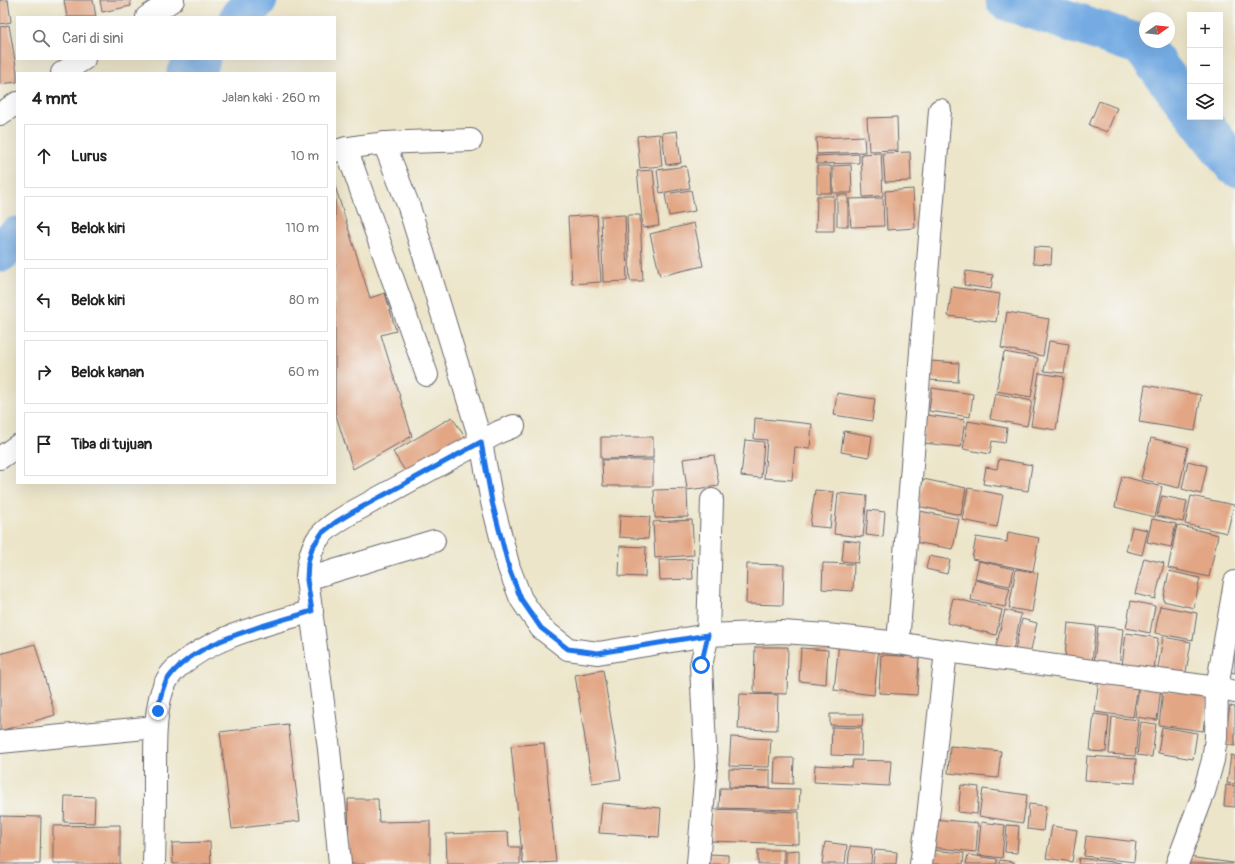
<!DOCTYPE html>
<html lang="id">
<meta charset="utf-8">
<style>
body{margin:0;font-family:Pangolin,sans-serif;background:#f6f6f6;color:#222}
.controls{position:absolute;right:12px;top:12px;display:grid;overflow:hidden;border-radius:0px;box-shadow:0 4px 16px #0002}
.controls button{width:36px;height:36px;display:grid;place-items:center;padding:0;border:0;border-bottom:1px solid #e0e0e0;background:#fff;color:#222;font:20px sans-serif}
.compass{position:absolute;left:1139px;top:12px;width:36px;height:36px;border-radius:50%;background:#fff;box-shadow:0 4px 16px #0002;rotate:75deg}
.stop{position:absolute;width:12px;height:12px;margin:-9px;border:3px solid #1a73e8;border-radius:50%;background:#fff}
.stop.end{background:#1a73e8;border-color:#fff;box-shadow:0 1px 4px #0008}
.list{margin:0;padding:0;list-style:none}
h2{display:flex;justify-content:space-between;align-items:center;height:52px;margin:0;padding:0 16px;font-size:17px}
h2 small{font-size:13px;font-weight:400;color:#767676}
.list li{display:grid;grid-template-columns:26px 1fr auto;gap:12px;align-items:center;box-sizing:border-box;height:64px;margin:0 8px 8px;padding:0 8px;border:1px solid #e0e0e0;border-radius:0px}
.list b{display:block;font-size:15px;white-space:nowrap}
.list em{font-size:13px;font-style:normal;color:#767676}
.icon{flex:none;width:22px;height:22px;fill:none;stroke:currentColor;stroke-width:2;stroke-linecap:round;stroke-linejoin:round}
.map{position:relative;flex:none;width:1235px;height:864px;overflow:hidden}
.search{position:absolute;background:#fff;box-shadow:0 4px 16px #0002;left:16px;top:16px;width:320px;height:44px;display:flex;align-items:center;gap:10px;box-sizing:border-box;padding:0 14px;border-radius:0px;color:#767676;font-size:15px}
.panel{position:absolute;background:#fff;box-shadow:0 4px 16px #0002;left:16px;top:72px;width:320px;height:412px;border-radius:0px}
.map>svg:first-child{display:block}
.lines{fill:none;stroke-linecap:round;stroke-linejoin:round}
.river{stroke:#75abe3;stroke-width:41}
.building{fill:#e2a684}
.minor-casing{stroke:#69666d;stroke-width:24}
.minor{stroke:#fff;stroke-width:22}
.route{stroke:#1a73e8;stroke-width:5}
</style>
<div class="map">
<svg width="1235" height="864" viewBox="0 0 1235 864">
<rect width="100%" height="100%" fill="#f6f6f2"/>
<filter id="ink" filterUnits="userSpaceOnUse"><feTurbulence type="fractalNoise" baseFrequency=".025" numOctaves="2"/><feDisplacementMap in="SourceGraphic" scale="8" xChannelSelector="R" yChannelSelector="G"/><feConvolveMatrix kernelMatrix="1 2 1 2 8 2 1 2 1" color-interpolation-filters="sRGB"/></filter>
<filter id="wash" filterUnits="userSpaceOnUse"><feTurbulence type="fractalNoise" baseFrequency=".012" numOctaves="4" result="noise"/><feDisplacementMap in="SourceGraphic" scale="16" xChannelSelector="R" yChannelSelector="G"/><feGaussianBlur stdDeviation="0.9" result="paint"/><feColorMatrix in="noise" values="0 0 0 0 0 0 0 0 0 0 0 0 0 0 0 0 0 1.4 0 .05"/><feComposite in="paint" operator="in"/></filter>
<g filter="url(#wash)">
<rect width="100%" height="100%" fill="#ece5c9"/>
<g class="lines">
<g class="river">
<polyline points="1006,0 1141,45 1190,108"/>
<polyline points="240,17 257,0"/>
<polyline points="187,73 200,59"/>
<polyline points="1197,117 1235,166"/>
<polyline points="0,252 17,237"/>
</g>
</g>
<g id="blocks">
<g class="building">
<polygon points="0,0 8,0 11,22 0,24"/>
<polygon points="64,0 93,0 96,17 67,17"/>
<polygon points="100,0 130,0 131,6 102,12"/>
<polygon points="9,25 17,72 17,82 0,84 0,27"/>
<polygon points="1099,101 1117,108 1107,132 1089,125"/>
<polygon points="897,117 898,150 869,151 867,118"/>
<polygon points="677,131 681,163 666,165 662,133"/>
<polygon points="659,134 662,166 640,168 637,136"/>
<polygon points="864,136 865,152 817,154 816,138"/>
<polygon points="910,152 911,181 885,182 883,153"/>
<polygon points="881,153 883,196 863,197 861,154"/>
<polygon points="859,154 859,163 817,164 816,156"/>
<polygon points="851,165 852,193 833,193 833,166"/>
<polygon points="686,166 690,188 660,193 657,170"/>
<polygon points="817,166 831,166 832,193 817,193"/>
<polygon points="653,170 659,226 643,228 637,171"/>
<polygon points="335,186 370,298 385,293 396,331 381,335 412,436 353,469 335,412"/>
<polygon points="913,189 915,228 887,230 885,191"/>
<polygon points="691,190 695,211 669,216 665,194"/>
<rect x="837" y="195" width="11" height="31"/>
<polygon points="817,196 834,196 834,231 816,231"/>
<polygon points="883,198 884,226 851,227 849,199"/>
<polygon points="597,215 601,282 572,284 568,217"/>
<polygon points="625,215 627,281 603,282 601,216"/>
<polygon points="627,215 640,215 643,281 630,281"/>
<polygon points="694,223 703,266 660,276 650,234"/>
<polygon points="1034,247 1052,248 1051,264 1033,263"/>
<polygon points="966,271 993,275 991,289 964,285"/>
<polygon points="952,287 1000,294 996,322 948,316"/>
<polygon points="1007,312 1049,319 1043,356 1001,348"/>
<polygon points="1049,341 1069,344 1064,373 1044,371"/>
<polygon points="1004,352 1038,358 1031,397 996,391"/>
<polygon points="930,361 959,363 958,382 929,380"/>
<polygon points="1039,373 1064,377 1056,430 1031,426"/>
<polygon points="1145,385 1201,395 1195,431 1139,422"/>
<polygon points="932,388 973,394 970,417 929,411"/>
<polygon points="837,393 875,399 872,421 834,415"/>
<polygon points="995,393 1032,401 1027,426 990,419"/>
<polygon points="926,415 965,420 961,447 923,443"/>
<polygon points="452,417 466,439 407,474 393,452"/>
<polygon points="755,418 812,424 810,448 795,447 792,480 764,478 767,440 754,439"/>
<polygon points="968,421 1007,428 1005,443 992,441 990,454 963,449"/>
<polygon points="844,431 872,436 869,457 841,452"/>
<polygon points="601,437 653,437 653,458 601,459"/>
<polygon points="1151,438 1188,447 1179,488 1141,479"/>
<polygon points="745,440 764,442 761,478 741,476"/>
<polygon points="714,455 719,486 687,490 688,517 655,518 654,490 687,489 683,459"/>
<polygon points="999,459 1032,465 1028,491 983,484 986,467 997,469"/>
<polygon points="602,460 653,460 653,486 603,486"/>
<polygon points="1188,461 1207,466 1201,494 1182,489"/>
<polygon points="1122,476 1162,487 1155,517 1115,507"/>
<polygon points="923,479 966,488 961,515 917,506"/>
<polygon points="968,488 1003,495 997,527 962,520"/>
<polygon points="815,490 834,492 830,528 810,526"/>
<polygon points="838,493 867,496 863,537 834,534"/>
<polygon points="1162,496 1187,501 1183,522 1157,516"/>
<polygon points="1191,496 1234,505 1227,533 1185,524"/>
<polygon points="868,510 885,512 883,537 866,535"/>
<polygon points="920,511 959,519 953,549 914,542"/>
<polygon points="620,515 650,517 648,539 619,537"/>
<polygon points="1152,519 1176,524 1171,547 1147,542"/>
<polygon points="692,520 694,555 655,558 653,522"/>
<polygon points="1177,525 1218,535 1209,577 1168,568"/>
<polygon points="1132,527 1148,530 1142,555 1126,551"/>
<polygon points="1008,532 1039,538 1033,571 972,559 976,537 1007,542"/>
<polygon points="844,540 860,542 858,563 842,561"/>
<polygon points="620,546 646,547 645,577 619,576"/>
<polygon points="929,556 950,560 947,574 926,569"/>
<polygon points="1144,558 1164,563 1155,599 1135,594"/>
<polygon points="692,559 693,579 660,580 659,560"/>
<polygon points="979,561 1014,569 1010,586 975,579"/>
<polygon points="823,563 854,564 853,591 822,589"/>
<polygon points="747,564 784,565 783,605 746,604"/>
<polygon points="1016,569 1038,573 1032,612 1009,608"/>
<polygon points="1169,571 1200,578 1194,608 1163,601"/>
<polygon points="975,580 1010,588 1005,607 971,600"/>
<polygon points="953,598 1002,610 996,635 947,623"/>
<polygon points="1131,601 1155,606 1150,633 1126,628"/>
<polygon points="1160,606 1197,613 1193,640 1155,633"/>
<polygon points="1005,610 1021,614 1013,650 996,646"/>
<polygon points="1022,619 1037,623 1030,654 1015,650"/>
<polygon points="1068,623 1096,626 1092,661 1065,657"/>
<polygon points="1098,626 1123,629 1119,665 1094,662"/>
<polygon points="1126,633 1158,638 1154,669 1122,665"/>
<polygon points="1163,637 1191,642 1185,678 1157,674"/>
<polygon points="1235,641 1235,673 1227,671"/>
<polygon points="839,642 879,647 874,695 834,690"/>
<polygon points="35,644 55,715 0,731 0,654"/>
<polygon points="755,647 788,647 787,694 754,693"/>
<polygon points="801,648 828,650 826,684 799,681"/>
<polygon points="881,655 919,657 917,695 879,693"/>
<polygon points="603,670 621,779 592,783 575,675"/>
<polygon points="1099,678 1138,684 1133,717 1095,712"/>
<polygon points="1139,685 1161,688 1157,720 1135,717"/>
<polygon points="1163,689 1208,694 1203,731 1159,725"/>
<polygon points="740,694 778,695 777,730 738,729"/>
<polygon points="1230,706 1235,707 1235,746 1224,744"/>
<polygon points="830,714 863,714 862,726 830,725"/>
<polygon points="1094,714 1109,716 1106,752 1090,751"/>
<polygon points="1112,717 1139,720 1135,756 1109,754"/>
<polygon points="1141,722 1156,724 1152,757 1137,755"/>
<polygon points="288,724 300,821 232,829 220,732"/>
<polygon points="832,727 862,728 861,756 831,755"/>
<polygon points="1162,727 1197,733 1193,759 1158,753"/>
<polygon points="731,737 771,739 769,767 729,766"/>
<polygon points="544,743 556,862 523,864 511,746"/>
<polygon points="950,746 1001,751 998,778 948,773"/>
<polygon points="1231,755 1235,756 1235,784 1227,783"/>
<polygon points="1087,756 1136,759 1135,783 1085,780"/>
<polygon points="775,758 794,758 793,784 774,783"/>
<polygon points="853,760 891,761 889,786 814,782 815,765 852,767"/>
<polygon points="729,769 770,770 770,788 729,787"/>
<polygon points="961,785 979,787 977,814 958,812"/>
<polygon points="1226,785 1235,786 1235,807 1224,806"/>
<polygon points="720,788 800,789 799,810 719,808"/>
<polygon points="983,789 1027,795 1023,823 979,816"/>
<polygon points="65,796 95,797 94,823 64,822"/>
<polygon points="348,799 378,799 379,822 430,821 430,864 349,864"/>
<polygon points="602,803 661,808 659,837 599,833"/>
<polygon points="1029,804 1046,806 1043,831 1027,829"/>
<polygon points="712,809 799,812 799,844 710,841"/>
<polygon points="0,816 41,817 40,864 0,864"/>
<polygon points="932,819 978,823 976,852 929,847"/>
<polygon points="981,822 1005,825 1002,858 978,855"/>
<polygon points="120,825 120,864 53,864 53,826"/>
<polygon points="1007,825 1019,826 1017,853 1005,852"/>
<polygon points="1052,826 1077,830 1072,862 1046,858"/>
<polygon points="508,832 509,847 520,847 520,864 447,864 446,834"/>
<polygon points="1086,836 1136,842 1134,862 1084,856"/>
<polygon points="210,842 211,864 173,864 172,843"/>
<polygon points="825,842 847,845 845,864 822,864"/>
<polygon points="850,846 872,848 871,864 848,864"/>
<rect x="758" y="850" width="26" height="14"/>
<polygon points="799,850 799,864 786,864 786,851"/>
<polygon points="875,850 897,852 896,864 873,864"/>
<polygon points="930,850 964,853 963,864 928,864"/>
<polygon points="710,854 728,855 728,864 710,864"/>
<polygon points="968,855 997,859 997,864 966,864"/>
<polygon points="1188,857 1233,863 1233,864 1188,864"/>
<polygon points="1079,858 1121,863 1121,864 1078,864"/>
<polygon points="1000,860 1014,862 1014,864 999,864"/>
</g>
</g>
</g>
<g filter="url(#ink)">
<use href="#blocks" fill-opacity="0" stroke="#69666d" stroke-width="1"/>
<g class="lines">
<defs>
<g id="minor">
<polyline points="147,17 173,0"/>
<polyline points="62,73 84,59"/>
<polyline points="0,114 17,103"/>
<polyline points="384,143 409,207 441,310 481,442 492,502 509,568 521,599 541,628 568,649 598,653 708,635 712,500"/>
<polyline points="346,148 427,375"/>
<path d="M335,151C379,140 426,142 471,140"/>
<polyline points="0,458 17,446"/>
<polyline points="307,579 434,541"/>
<polyline points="898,643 940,110"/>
<polyline points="0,742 156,727"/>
<path d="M154,864C155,832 155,799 155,767C155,744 155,720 160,698C163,686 169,674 178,667C215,635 266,625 312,611"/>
<path d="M340,864L329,749L307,579C309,541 319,532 351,513L499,432L514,426"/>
<polyline points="698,864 706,767 701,665 708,635 782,632 827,635 898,643 946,651 1217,688 1235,692"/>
<polyline points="921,864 928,817 946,651"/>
<polyline points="1177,864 1204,792 1213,760 1216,738 1217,688 1235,582"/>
</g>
</defs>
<use href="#minor" class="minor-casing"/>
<use href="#minor" class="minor"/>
</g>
</g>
<g class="lines" filter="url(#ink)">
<path class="route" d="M158,711C160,700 161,689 167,680C194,640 268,625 312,611L307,580L308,562L312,548L322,533L336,522L351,513L481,442L492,502L509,568L521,599L541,628L568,649L598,653L708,635L701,665"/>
</g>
</svg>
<div class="controls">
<button>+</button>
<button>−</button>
<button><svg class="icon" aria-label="layers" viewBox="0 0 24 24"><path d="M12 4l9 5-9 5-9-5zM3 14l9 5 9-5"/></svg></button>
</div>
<svg class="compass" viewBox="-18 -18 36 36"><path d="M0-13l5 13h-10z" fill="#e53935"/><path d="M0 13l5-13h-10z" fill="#767676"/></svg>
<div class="stop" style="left:701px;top:665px"></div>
<div class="stop end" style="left:158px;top:711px"></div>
<div class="search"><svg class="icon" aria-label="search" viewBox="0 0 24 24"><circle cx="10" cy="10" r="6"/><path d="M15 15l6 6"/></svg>Cari di sini</div>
<section class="panel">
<h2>4 mnt<small>Jalan kaki · 260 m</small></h2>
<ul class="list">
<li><svg class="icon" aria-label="ahead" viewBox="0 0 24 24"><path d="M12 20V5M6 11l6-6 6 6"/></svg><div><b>Lurus</b></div><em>10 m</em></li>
<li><svg class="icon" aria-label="left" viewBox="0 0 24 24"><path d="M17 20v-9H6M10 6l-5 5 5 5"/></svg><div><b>Belok kiri</b></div><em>110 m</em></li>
<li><svg class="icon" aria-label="left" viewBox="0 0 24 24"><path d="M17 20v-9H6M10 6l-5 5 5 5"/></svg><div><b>Belok kiri</b></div><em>80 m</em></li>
<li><svg class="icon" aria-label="right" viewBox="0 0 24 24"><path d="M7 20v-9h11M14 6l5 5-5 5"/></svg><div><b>Belok kanan</b></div><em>60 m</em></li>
<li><svg class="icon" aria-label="arrive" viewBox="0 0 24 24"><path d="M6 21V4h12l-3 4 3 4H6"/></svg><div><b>Tiba di tujuan</b></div></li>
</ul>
</section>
</div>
